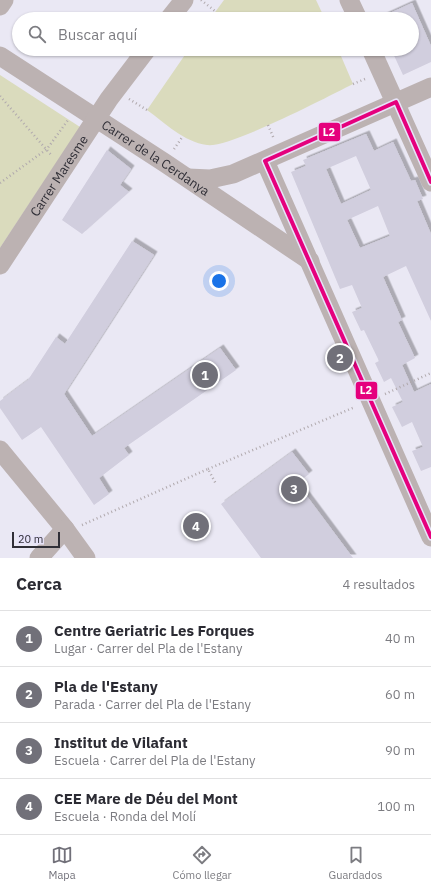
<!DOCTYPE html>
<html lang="es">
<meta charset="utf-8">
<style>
body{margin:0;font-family:"IBM Plex Sans",sans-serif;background:#f2f2f3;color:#2b2b33}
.scale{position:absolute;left:12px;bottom:10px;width:48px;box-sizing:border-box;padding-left:4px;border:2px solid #302f37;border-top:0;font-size:11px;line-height:14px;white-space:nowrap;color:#302f37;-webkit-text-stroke:3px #e7e3f9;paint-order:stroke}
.you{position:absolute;left:219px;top:281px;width:14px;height:14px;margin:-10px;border:3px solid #fff;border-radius:50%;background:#1a73e8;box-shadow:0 0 0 6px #1a73e833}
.badge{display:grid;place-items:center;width:26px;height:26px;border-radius:50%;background:#717079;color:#fff;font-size:13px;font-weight:700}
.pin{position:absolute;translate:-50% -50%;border:2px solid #fff;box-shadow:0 1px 4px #0006}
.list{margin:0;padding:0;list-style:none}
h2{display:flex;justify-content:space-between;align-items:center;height:52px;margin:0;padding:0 16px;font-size:17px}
h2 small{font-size:13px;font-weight:400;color:#7c7c81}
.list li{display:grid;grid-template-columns:26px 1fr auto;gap:12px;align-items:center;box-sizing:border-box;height:56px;padding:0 16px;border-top:1px solid #e1e1e2}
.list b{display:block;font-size:15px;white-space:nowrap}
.list p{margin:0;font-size:13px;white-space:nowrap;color:#7c7c81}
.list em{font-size:13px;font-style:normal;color:#7c7c81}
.icon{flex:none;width:22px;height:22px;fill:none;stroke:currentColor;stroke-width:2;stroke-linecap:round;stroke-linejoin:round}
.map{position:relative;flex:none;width:431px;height:558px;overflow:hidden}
.search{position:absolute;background:#fff;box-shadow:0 1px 3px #0004;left:12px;right:12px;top:12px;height:44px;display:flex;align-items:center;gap:10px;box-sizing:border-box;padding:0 14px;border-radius:22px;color:#7c7c81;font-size:15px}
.sheet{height:276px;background:#fff}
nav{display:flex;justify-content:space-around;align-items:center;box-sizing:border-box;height:56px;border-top:1px solid #e1e1e2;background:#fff;font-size:11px;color:#7c7c81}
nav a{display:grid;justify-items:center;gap:2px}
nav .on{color:#717079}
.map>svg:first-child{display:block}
.green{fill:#dadbbd}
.building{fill:#d1cede;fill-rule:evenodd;filter:url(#shadow)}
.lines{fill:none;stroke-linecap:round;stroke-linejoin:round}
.path{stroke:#b0a9ad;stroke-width:2.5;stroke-dasharray:1 3;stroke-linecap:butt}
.minor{stroke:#bcb2b2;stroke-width:19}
.bus-1-casing{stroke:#e7e3f9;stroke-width:7}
.bus-1{stroke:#e5007d;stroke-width:4}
.labels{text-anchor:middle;stroke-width:3.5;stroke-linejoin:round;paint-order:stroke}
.street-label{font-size:13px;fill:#302f37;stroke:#e7e3f9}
.line-badge{stroke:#e7e3f9;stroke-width:1.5}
.badge-label{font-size:11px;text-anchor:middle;font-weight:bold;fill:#fff}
</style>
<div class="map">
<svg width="431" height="558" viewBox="0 0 431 558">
<defs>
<filter id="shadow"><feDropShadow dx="3.5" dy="-3.5" stdDeviation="0" flood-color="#0004"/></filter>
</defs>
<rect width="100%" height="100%" fill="#eae8f4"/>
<g class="green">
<polygon points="224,0 316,0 325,19 210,19"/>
<path d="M189,49H338L353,84C327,97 230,148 207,145C184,142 165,123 147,110Z"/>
<polygon points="0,75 80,127 0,248"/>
</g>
<g class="building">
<polygon points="412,3 431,46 431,62 403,75 391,49 412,49 412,19 377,19"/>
<path d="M366,134L374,151L393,142L411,181L415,180L423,199L417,201L431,234V321L406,266L383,277L402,320L398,322L415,358L402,365L414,392L431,384V467L421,471L412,451L423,447L412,422L402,427L392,407L403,402L391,378L384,382L375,363L379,361L364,330L361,331L352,312L362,308L352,285L340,289L291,172L306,166L303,160ZM356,156L371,190L341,204L326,169ZM378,206L390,236L360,248L347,220Z"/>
<polygon points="107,150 131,169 120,185 129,192 82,234 62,220"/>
<polygon points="132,241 154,255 64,394 92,436 220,348 236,370 124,448 129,455 99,478 109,494 94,505 41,427 22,440 0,408 0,401 28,380 56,337 65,344"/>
<polygon points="292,452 309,474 297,483 353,558 261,558 221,504"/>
</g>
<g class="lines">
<g class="path">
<polyline points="201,0 215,11"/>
<polyline points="353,84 365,79"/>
<polyline points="0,96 52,156"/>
<polyline points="129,99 147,110"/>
<polyline points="268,125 274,139"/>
<polyline points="174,149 183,136"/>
<polyline points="0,183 47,149 68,120"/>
<polyline points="385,394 431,373"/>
<polyline points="208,469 355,407"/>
<polyline points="82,525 208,469 216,484"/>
</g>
<g class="minor">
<polyline points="349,0 358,19"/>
<polyline points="0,6 4,0"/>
<polyline points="169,19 184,0"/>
<polyline points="371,49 431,182"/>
<path id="s1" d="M0,56L165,163L310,261"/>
<polyline points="265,161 431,537"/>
<polyline points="188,178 210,179 233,174 431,87"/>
<path id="s2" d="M0,265L109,99L147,49"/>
<polyline points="0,450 65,529 86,558"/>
<polyline points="39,558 65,529"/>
</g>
<defs>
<polyline id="bus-1" points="431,182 396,102 265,161 431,537"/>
</defs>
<use href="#bus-1" class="bus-1-casing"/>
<use href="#bus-1" class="bus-1"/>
</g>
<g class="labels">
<g class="street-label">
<text dy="5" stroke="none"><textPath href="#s1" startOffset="186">Carrer de la Cerdanya</textPath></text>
<text dy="5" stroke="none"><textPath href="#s2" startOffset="107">Carrer Maresme</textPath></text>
</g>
</g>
<g class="line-badge">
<rect x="318" y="122" width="23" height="20" rx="4" fill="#e5007d"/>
<rect x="355" y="381" width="23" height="19" rx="4" fill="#e5007d"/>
</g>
<g class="badge-label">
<text x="329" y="136">L2</text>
<text x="366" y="394">L2</text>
</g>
</svg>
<div class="scale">20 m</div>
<div class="you"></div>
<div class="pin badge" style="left:205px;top:375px">1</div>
<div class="pin badge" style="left:340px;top:358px">2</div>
<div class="pin badge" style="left:294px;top:489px">3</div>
<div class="pin badge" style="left:196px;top:526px">4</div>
<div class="search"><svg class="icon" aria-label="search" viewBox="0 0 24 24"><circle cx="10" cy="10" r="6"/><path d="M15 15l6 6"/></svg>Buscar aquí</div>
</div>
<section class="sheet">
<h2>Cerca<small>4 resultados</small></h2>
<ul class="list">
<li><span class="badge">1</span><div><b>Centre Geriatric Les Forques</b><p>Lugar · Carrer del Pla de l'Estany</p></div><em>40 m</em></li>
<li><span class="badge">2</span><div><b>Pla de l'Estany</b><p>Parada · Carrer del Pla de l'Estany</p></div><em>60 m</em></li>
<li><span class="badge">3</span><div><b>Institut de Vilafant</b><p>Escuela · Carrer del Pla de l'Estany</p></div><em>90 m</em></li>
<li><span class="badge">4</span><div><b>CEE Mare de Déu del Mont</b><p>Escuela · Ronda del Molí</p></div><em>100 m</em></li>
</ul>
</section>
<nav>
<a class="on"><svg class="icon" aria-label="map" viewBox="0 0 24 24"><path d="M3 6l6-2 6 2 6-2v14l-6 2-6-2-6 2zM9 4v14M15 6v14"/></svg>Mapa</a>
<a><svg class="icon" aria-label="directions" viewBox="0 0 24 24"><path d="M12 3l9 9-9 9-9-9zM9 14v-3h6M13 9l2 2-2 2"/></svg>Cómo llegar</a>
<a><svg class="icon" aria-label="saved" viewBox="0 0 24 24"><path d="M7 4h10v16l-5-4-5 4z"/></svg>Guardados</a>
</nav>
